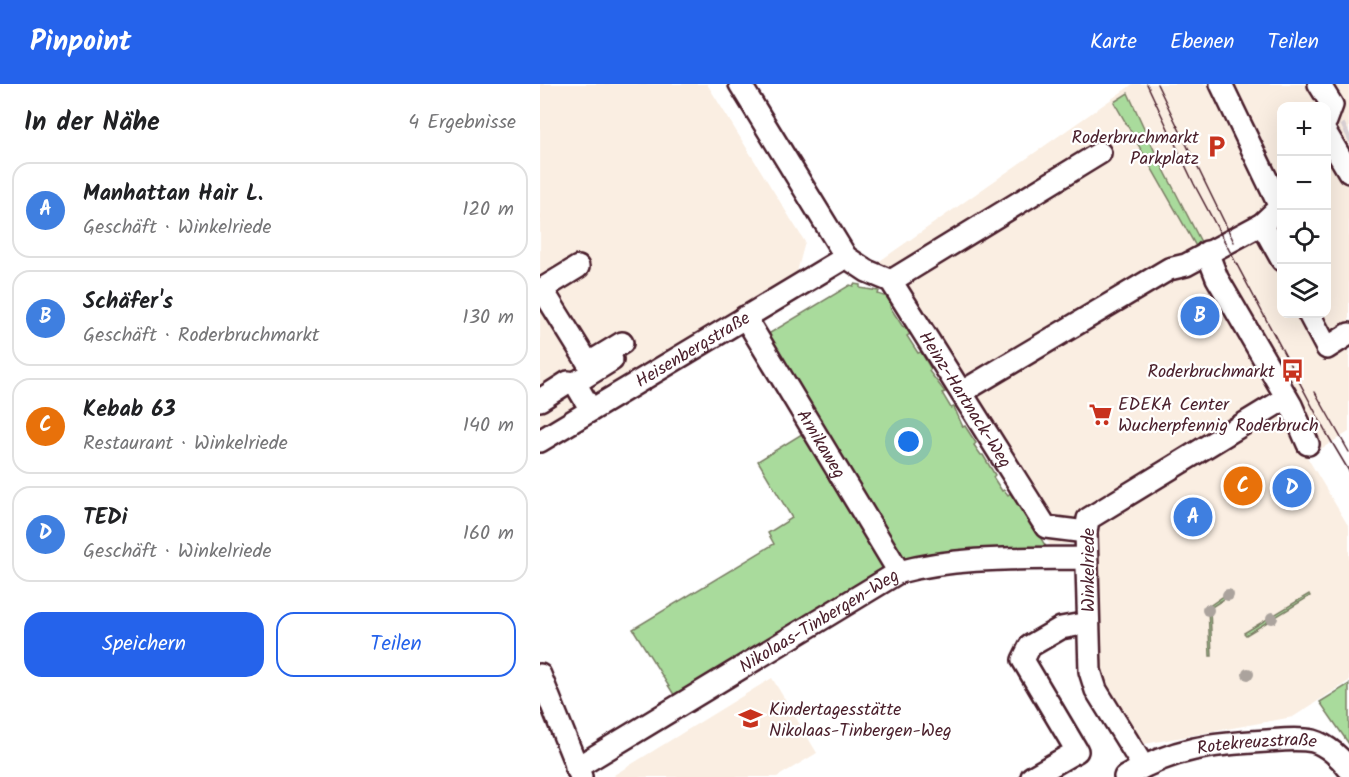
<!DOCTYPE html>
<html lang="de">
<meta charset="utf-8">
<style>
body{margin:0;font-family:Kalam,sans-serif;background:#f6f6f6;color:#202124}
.controls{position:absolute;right:18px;top:18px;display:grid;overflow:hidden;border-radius:12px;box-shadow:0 6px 24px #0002}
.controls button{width:54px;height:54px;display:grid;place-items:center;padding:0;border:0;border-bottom:2px solid #e0e0e0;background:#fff;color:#202124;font:30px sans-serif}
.you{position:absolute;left:369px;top:358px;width:21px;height:21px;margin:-15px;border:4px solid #fff;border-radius:50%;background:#1a73e8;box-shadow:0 0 0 9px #1a73e833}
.badge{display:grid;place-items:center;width:39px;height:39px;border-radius:50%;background:#2563eb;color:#fff;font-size:20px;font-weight:700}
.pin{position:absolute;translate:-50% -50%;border:3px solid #fff;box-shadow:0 2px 6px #0006}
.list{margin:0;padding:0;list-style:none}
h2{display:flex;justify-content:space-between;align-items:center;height:78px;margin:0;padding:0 24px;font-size:26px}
h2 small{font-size:20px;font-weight:400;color:#757577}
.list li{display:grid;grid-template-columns:39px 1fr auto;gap:18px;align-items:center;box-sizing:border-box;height:96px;margin:0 12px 12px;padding:0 12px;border:2px solid #e0e0e0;border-radius:18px}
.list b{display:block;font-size:22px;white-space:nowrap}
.list p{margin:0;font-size:20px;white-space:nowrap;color:#757577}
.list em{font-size:20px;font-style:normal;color:#757577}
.actions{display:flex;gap:12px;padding:18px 24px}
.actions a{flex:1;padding:14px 0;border:2px solid #2563eb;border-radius:18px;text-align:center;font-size:21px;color:#2563eb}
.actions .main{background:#2563eb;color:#fff}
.icon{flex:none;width:33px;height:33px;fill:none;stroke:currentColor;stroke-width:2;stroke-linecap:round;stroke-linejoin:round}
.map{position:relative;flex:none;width:809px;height:693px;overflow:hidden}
header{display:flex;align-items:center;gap:36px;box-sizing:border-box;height:84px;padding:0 30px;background:#2563eb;color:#fff}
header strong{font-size:28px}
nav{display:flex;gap:33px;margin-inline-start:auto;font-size:21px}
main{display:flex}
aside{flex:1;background:#fff}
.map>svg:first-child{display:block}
.built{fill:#faeee2;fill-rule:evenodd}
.green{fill:#a9db9c;stroke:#7a7d64;stroke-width:1.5}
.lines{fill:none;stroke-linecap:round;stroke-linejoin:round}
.minor-tunnel{stroke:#dbd2d5;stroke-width:21;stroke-dasharray:21 10;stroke-linecap:butt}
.minor-casing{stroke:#4a1f2b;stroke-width:26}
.minor{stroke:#fff;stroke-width:21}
.tram{stroke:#4a1f2b;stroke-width:1.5}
.tree{fill:#aba39d}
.labels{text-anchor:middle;stroke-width:4.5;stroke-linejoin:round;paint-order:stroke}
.poi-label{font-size:18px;fill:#4a1f2b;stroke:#fff;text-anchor:end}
.street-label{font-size:18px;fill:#4a1f2b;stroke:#fff}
</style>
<header>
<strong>Pinpoint</strong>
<nav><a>Karte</a><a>Ebenen</a><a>Teilen</a></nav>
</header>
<main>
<aside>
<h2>In der Nähe<small>4 Ergebnisse</small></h2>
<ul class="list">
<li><span class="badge" style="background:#3f7fe0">A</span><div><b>Manhattan Hair L.</b><p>Geschäft · Winkelriede</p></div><em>120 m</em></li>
<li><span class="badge" style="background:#3f7fe0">B</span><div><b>Schäfer's</b><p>Geschäft · Roderbruchmarkt</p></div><em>130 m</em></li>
<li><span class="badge" style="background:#e8710a">C</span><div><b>Kebab 63</b><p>Restaurant · Winkelriede</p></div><em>140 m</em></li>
<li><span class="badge" style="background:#3f7fe0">D</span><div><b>TEDi</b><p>Geschäft · Winkelriede</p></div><em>160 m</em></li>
</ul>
<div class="actions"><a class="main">Speichern</a><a>Teilen</a></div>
</aside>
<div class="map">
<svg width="809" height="693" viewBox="0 0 809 693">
<rect width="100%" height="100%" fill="#fff"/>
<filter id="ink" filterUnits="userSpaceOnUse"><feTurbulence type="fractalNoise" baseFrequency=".0167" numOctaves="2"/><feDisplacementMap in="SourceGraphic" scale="12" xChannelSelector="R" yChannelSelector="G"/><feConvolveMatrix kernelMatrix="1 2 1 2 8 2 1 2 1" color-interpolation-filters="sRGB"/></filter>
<g filter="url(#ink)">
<g class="built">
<polygon points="0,0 167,0 265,158 256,192 0,342"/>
<path d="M593,0H809V348L767,373L809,443V597L753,633L599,661L559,598L552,459L510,461L334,181ZM742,22H786V230H742Z"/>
<polygon points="232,594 277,669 237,693 76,693 74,691"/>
</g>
<g class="green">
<polygon points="588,9 615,68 662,160 657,164 574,18"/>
<polygon points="314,200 320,201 320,204 339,207 338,210 347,213 352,221 350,223 363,243 365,242 370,250 367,252 378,269 381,268 391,285 389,287 405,308 402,309 411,324 414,323 423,343 425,342 436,359 434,361 441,371 443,371 455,391 453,393 462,407 464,406 468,411 473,407 509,468 360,476 225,252 310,201 313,202"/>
<polygon points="265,348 351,484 136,614 93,545 234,460 228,449 252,434 218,377"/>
<polygon points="691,507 692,510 670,524 672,572 670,572 668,523"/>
<polygon points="769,510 770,512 706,551 704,549"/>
<polygon points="809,600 809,660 780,618"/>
</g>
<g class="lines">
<polyline class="minor-tunnel" points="805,50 809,48"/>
<defs>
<g id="minor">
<path id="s1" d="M200,0L306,173L327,187L351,197L506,443L546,448"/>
<polyline points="779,0 792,21 786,37"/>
<polyline points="786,49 809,88"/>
<polyline points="722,140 742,176"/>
<polyline points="667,168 677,194 751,321 768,360"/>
<polyline points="38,183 2,205 53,287"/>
<polyline points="351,197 560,69"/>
<polyline points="769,230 787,264 809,250"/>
<path id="s2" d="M205,233L359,488"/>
<polyline points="54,276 82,259"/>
<polyline points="422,308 629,185 646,181 722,140 740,123 681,0"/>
<polyline points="0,316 28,298 35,299"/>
<polyline points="51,326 35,299 72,276"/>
<path id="s3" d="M0,357L306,173"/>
<polyline points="0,591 41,693"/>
<polyline points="603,682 556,606 550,587 546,448 548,435 746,314"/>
<path id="s4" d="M36,684L359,488C419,472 485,475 546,474"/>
<polyline points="492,693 537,667 483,576 490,562 521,544 548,539"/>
<path id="s5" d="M585,693C633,664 672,660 727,657C742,656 758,654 773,657C787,661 801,674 809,685"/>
</g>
</defs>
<use href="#minor" class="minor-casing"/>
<use href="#minor" class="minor"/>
<g class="tram">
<polyline points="607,0 654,100 787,350 809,387"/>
<polyline points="617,0 694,158"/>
<polyline points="775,308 809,368"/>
</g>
</g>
<g class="tree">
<circle cx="688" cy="511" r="6"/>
<circle cx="668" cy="526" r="6"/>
<circle cx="732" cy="534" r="6"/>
<circle cx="708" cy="590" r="6"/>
</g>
</g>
<defs>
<symbol id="parking-bare" viewBox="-9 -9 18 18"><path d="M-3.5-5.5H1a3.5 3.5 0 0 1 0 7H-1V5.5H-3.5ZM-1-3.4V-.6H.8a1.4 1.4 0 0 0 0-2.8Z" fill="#c8321e" stroke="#fff" stroke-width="2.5" paint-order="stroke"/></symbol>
<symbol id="bus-bare" viewBox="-9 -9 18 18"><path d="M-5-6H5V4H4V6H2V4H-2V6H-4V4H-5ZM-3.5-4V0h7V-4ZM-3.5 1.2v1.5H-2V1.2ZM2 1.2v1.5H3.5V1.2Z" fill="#c8321e" stroke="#fff" stroke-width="2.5" paint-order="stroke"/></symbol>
<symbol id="supermarket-bare" viewBox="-9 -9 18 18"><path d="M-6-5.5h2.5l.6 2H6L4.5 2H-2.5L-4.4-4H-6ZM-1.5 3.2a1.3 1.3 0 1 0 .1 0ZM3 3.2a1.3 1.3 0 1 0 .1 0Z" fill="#c8321e" stroke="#fff" stroke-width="2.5" paint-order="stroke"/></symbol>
<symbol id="school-bare" viewBox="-9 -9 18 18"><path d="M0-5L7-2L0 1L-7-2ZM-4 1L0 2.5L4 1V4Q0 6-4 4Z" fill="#c8321e" stroke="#fff" stroke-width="2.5" paint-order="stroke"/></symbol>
</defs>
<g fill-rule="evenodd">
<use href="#parking-bare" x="660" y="46" width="33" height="33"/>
<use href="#bus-bare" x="736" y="270" width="33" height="33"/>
<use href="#supermarket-bare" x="544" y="314" width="33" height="33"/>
<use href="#school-bare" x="194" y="618" width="33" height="33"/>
</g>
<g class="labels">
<g class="poi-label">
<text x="659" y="59">Roderbruchmarkt<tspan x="659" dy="21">Parkplatz</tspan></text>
<text x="735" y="293">Roderbruchmarkt</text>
<text x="578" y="326" text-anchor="start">EDEKA Center<tspan x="578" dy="21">Wucherpfennig Roderbruch</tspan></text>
<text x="229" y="631" text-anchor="start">Kindertagesstätte<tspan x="229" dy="21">Nikolaas-Tinbergen-Weg</tspan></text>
</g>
<g class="street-label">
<text dy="6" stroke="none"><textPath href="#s3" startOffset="178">Heisenbergstraße</textPath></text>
<text dy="6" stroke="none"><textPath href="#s1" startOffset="394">Heinz-Hartnack-Weg</textPath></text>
<text dy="6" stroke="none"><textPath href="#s2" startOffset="148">Arnikaweg</textPath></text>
<text transform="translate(548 486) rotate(-90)" y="6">Winkelriede</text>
<text dy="6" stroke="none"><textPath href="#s4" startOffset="284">Nikolaas-Tinbergen-Weg</textPath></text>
<text dy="6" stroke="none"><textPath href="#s5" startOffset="138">Rotekreuzstraße</textPath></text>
</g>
</g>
</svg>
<div class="controls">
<button>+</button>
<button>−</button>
<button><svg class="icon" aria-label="locate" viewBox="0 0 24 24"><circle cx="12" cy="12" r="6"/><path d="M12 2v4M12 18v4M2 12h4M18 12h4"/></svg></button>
<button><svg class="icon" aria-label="layers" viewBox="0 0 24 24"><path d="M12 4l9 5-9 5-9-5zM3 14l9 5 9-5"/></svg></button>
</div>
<div class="you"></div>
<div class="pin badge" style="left:653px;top:433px;background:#3f7fe0">A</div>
<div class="pin badge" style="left:660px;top:232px;background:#3f7fe0">B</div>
<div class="pin badge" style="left:703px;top:402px;background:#e8710a">C</div>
<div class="pin badge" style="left:752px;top:404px;background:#3f7fe0">D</div>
</div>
</main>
